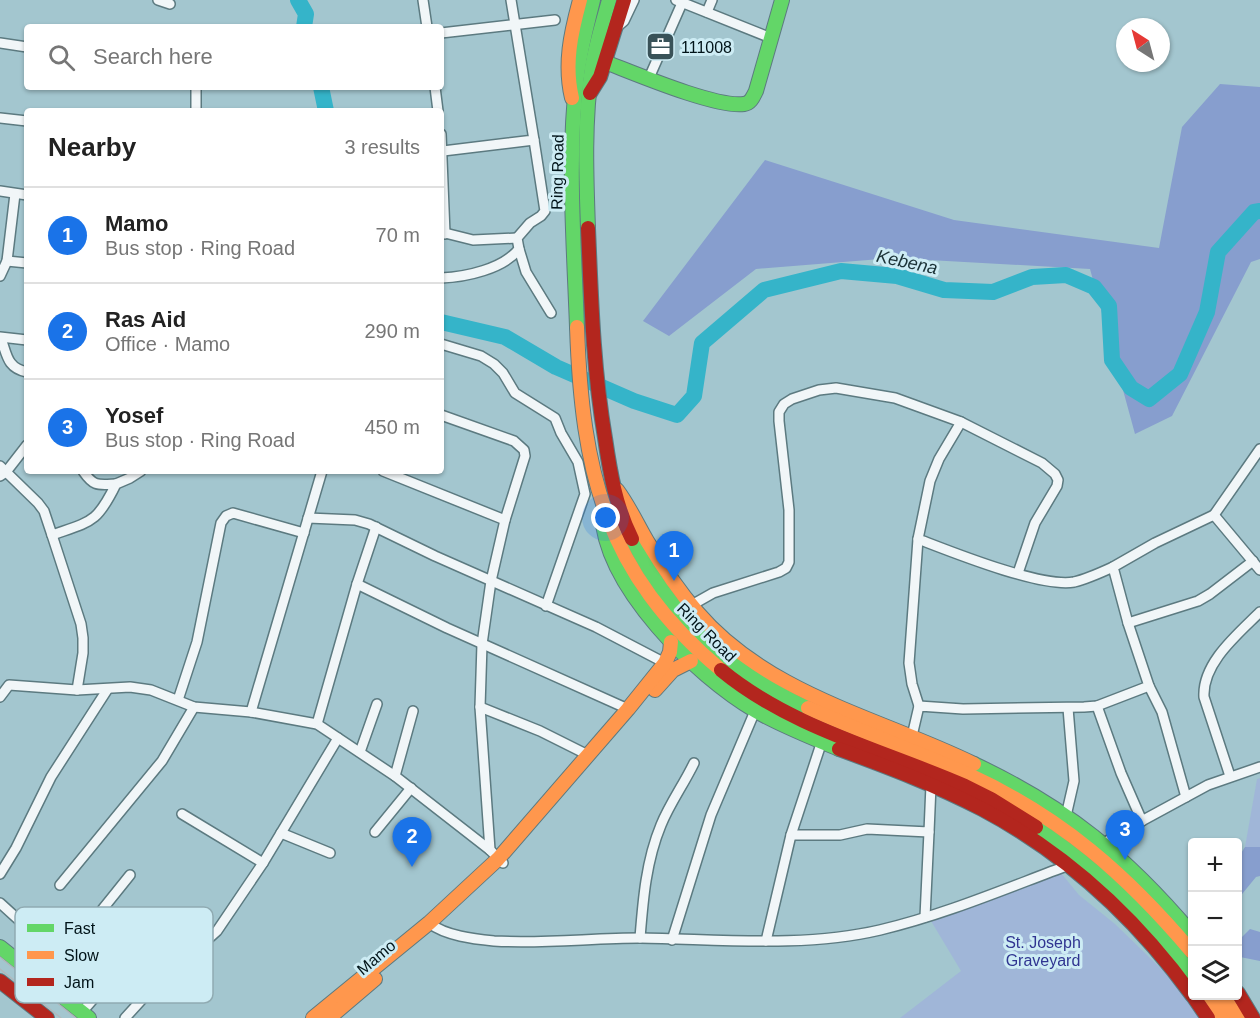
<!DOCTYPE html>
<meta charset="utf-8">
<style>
body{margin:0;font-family:Arial,sans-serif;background:#f6f6f6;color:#222}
.controls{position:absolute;right:18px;bottom:18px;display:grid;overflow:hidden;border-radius:6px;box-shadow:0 2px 4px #0004}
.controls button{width:54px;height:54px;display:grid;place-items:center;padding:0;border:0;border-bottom:2px solid #e0e0e0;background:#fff;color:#222;font:30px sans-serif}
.compass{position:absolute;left:1116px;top:18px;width:54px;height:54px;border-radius:50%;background:#fff;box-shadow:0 2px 4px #0004;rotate:324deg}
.you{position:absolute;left:606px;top:518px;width:21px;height:21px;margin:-15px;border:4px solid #fff;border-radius:50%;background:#1a73e8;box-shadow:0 0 0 9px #1a73e833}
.badge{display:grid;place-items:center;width:39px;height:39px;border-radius:50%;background:#1a73e8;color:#fff;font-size:20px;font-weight:700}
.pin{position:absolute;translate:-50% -50px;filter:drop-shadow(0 2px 3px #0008)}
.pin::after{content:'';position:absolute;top:32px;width:21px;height:18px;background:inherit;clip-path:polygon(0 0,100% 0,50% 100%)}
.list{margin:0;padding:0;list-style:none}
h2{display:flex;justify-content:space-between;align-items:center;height:78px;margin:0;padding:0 24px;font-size:26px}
h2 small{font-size:20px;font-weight:400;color:#767676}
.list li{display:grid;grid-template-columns:39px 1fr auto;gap:18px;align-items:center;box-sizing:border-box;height:96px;padding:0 24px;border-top:2px solid #e0e0e0}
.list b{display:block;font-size:22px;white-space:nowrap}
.list p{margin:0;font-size:20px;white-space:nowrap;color:#767676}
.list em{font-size:20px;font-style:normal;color:#767676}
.icon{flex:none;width:33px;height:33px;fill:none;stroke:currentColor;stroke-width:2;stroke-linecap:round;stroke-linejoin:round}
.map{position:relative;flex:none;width:1260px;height:1018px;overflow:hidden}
.search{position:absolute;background:#fff;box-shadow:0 2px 4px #0004;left:24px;top:24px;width:420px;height:66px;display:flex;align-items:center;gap:15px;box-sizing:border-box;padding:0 21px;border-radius:6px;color:#767676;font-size:22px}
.panel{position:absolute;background:#fff;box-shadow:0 2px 4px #0004;left:24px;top:108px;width:420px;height:366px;border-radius:6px}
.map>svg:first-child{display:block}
.green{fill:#a0b6d8}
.forest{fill:#879ece}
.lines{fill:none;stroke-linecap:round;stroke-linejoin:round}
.river{stroke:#35b4c9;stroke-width:16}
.street-casing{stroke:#5c7a80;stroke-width:12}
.fast-casing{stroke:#5c7a80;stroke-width:16}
.slow-casing{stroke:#5c7a80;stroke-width:16}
.jam-casing{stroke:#5c7a80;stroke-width:16}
.street{stroke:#f1f6f8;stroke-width:9}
.fast{stroke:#63d668;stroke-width:14}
.slow{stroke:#ff974d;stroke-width:14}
.jam{stroke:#b3261e;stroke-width:14}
.tram{stroke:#b0b8bb;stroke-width:1.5}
.labels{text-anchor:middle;stroke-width:6;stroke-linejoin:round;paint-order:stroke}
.poi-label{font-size:16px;fill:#001318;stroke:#cdecf4;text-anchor:start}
.street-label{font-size:16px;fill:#001318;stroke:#cdecf4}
.park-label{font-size:16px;fill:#303591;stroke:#cdecf4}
.water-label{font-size:18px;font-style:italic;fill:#1c3338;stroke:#cdecf4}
.key{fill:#cdecf4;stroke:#90abb2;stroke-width:1.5}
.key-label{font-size:16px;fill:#001318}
</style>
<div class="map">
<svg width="1260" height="1018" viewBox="0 0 1260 1018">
<rect width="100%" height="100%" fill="#a3c6cf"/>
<g class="green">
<polygon points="1260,778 1260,847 1245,847 1257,779"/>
<polygon points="1061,873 1079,895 1115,924 1185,992 1202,1018 900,1018 961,971 931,921"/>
</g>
<g class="forest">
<polygon points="1220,84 1260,87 1260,259 1251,262 1172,416 1135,434 1090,269 893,258 756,269 669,336 643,321 765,160 954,220 1159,248 1182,127"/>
<polygon points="1245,847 1260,847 1260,876 1256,877 1238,899 1238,858"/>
<polygon points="1250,929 1260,932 1260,961 1240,957 1239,940"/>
</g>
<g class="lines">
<g class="river">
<polyline points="298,0 306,14 304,27"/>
<polyline points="321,87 326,111"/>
<polyline points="441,322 505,337 556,367 634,401 677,415 694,396 702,343 764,290 841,271 897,276 944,290 993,292 1032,277 1066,275 1094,287 1109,306 1112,360 1131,388 1149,399 1180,374 1207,312 1218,252 1254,212 1260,211"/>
</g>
<defs>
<g id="street">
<polyline points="158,0 170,4"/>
<polyline points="423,0 427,27"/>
<polyline points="676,0 771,38"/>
<polyline points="707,12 712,0"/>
<polyline points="617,27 624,21 634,0"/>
<polyline points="441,33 555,20"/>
<polyline points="0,43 27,47"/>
<polyline points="649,78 682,3"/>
<polyline points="435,87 438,111"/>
<polyline points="196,111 196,87"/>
<polyline points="0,118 27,121"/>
<polyline points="441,134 445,234"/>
<polyline points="443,151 534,140 511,0"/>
<polyline points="0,191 27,195"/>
<polyline points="441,232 473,240 517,238"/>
<polyline points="519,249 526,272 551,313"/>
<polyline points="7,261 27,263"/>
<polyline points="0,276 7,261 15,194"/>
<path d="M441,278C466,277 503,269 519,249L517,238L530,223L541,216L545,211L534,140"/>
<polyline points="0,337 27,340"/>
<path d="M1,338C7,355 7,368 27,372"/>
<polyline points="441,344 481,356 494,364 503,373 515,393 555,418 561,433 578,462 585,494 546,606"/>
<polyline points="441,415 514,441 524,450 525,456 505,520 491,581 482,644 480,707 490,850"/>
<polyline points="961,422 1042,463 1055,474 1058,480 1057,486 1035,523 1018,573"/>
<path d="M0,466L38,503L44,511L52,535C92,521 97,523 116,484L130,478L141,471"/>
<path d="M83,471C94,487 98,485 116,484"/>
<polyline points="383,471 505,520"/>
<polyline points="0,476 6,472 27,445"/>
<polyline points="1214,515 1260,449"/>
<polyline points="308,518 355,520 369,524 435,556 596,627 665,663"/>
<polyline points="52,535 81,624 83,638 83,653 77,690"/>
<path d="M918,539C952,552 1041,588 1074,582C1087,579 1100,573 1113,567"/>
<polyline points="357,584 447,628 628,709"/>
<polyline points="690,606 713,593 779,572 786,568 789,562 789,510 779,421 779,412 784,404 792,399 819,390 836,388 895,398 961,422 939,459 930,481 918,539 909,663 912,684 919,706"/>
<polyline points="1128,623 1198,601 1210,594 1253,561"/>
<polyline points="1149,686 1162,712 1186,797"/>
<polyline points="0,697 9,685 77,690 130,687 151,690 194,707 251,712 317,724 395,776 490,850 503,863"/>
<polyline points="178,700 197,642 221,523 226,516 233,513 304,533"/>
<polyline points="1097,706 1121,773 1142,821"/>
<polyline points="480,707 540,731 588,755"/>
<polyline points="251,712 322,471"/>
<polyline points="317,724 357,584 376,527"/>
<polyline points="912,736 919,706 963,709 1084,707 1097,706 1149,686 1128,623 1113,567 1155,543 1214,515 1260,570"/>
<polyline points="360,752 377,704"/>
<polyline points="395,776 413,711"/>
<path d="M1230,776L1204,697C1202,663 1238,634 1260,612"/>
<polyline points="182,814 263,863"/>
<polyline points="1066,816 1074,781 1068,708"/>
<polyline points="375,832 411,788"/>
<polyline points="281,833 330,853"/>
<polyline points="791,835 840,835 867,829 929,832 931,785"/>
<polyline points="1104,844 1114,836 1208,785 1260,767"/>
<polyline points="0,874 16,848 51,777 107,690"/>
<polyline points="60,885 162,761 194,707"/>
<polyline points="0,903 32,932 66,955"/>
<polyline points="925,917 929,832"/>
<path d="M429,923C446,936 474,939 494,941C543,944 592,938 640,938C718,939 803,948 880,930C944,915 1007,888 1069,865"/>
<path d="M640,938C643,900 646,861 661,825C670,803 684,784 694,763"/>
<polyline points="672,940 711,815 755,711"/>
<polyline points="766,941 791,835 822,741"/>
<polyline points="44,982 130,875"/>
<polyline points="82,1012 133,953"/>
<polyline points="125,1018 146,995 217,931 263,863 338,738"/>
</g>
<g id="fast">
<path d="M605,62C634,73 716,108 744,104C751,103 753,97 756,91L782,0"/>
<path d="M588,228C586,174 584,120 592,67C596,44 603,22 609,0"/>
<path d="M577,327C574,243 567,159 577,76C580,50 587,25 593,0"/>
<path d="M602,514C605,587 695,675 756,711C782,726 811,737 839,749"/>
<path d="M632,539C670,616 731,672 808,708"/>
<path d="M974,764C1067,808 1126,856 1192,934"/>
<path d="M1036,827C1098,869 1146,915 1192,974"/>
<polyline points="0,947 89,1018"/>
</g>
<g id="slow">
<path d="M572,98C564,64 571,33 580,0"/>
<path d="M577,327C582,472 605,573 721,670"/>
<path d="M617,490C629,506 637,524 647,541C662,566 678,590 697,612C768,695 880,718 974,764"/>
<polyline points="655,690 673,670 691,661"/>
<path d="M808,708C861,732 916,751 969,775C1061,817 1127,875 1192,952"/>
<polyline points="1209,996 1223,1018"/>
<polyline points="1223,996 1238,1018"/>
<polyline points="313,1018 429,923 498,859 628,709 665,663 670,652 671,642"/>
<polyline points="329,1018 375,979"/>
</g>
<g id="jam">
<polyline points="590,93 600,77 624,0"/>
<path d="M588,228C591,298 593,368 605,438C610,473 616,507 632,539"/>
<path d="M721,670C791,728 883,750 965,786L991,799L1036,827"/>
<path d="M839,749C888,767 936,785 982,809C1067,854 1136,918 1192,995"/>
<polyline points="0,981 47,1018"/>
<polyline points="1238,993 1253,1018"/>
<polyline points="1193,996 1208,1018"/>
</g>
</defs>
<use href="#street" class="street-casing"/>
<use href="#fast" class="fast-casing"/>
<use href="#slow" class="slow-casing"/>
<use href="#jam" class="jam-casing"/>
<use href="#street" class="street"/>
<use href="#fast" class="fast"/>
<use href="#slow" class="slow"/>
<use href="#jam" class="jam"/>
<g class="tram">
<polyline points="0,957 76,1018"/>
<polyline points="0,969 61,1018"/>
</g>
</g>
<defs>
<symbol id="office-square" viewBox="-11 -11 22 22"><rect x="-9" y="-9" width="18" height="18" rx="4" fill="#395258" stroke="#cdecf4"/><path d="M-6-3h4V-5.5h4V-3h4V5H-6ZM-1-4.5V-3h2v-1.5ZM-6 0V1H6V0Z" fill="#fff"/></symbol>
</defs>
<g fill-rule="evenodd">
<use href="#office-square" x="644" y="30" width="33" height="33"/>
</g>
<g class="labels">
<g class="poi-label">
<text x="681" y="53">111008</text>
</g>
<g class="street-label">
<text transform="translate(557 172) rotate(-89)" y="6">Ring Road</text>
<text transform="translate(707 632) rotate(45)" y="6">Ring Road</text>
<text transform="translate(376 957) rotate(-40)" y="6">Mamo</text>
</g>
<g class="park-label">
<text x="1043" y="948">St. Joseph<tspan x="1043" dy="18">Graveyard</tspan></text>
</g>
<g class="water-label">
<text transform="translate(907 262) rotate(12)" y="6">Kebena</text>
</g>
</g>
<rect x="15" y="907" width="198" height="96" rx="9" class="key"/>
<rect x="27" y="924" width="27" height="8" fill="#63d668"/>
<rect x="27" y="951" width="27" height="8" fill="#ff974d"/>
<rect x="27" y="978" width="27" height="8" fill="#b3261e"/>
<g class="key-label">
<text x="64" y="934">Fast</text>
<text x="64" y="961">Slow</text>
<text x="64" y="988">Jam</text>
</g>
</svg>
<div class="controls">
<button>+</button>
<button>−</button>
<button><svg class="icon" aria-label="layers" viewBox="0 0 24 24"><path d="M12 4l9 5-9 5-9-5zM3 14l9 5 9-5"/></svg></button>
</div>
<svg class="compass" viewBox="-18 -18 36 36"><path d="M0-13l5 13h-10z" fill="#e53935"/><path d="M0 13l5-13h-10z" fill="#767676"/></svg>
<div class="you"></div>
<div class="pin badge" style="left:674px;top:581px">1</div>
<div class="pin badge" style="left:412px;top:867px">2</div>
<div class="pin badge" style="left:1125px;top:860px">3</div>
<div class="search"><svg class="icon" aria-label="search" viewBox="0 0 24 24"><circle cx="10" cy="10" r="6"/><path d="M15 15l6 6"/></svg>Search here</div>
<section class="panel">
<h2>Nearby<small>3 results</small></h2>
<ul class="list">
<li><span class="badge">1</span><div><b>Mamo</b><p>Bus stop · Ring Road</p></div><em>70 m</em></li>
<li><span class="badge">2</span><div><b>Ras Aid</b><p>Office · Mamo</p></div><em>290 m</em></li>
<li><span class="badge">3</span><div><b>Yosef</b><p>Bus stop · Ring Road</p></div><em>450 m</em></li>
</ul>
</section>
</div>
